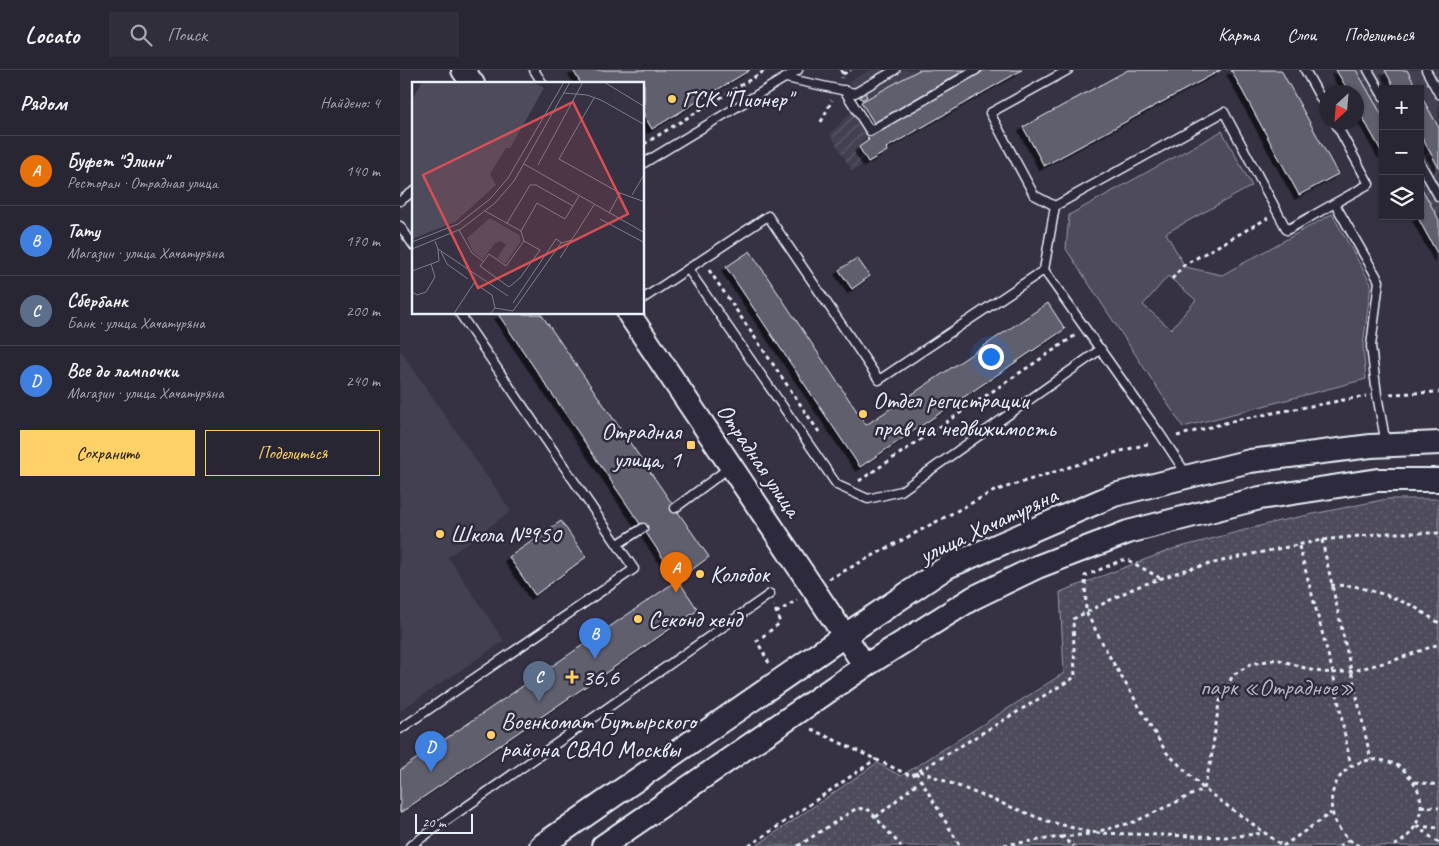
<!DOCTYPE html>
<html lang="ru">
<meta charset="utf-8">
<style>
body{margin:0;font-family:Caveat,sans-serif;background:#302e3b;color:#f1f3f6}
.controls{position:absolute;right:15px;top:15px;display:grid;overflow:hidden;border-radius:0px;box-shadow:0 1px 4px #0004}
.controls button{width:45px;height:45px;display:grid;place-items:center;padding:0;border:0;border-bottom:1px solid #44434e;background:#282633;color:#f1f3f6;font:25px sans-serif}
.compass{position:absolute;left:919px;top:15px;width:45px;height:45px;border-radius:50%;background:#282633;box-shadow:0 1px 4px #0004;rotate:206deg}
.scale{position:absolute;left:15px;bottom:12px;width:58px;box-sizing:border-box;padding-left:5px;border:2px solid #e8f1f8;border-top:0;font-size:14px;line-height:18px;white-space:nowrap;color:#e8f1f8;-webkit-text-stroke:4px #2f2a3d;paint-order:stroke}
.you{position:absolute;left:590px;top:286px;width:18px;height:18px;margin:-12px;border:4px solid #fff;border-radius:50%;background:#1a73e8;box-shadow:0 0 0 8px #1a73e833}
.badge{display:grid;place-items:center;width:32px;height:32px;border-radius:50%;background:#ffd166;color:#fff;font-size:16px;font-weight:700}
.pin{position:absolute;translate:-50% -41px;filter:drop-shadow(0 1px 2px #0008)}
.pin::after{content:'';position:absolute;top:26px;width:18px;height:15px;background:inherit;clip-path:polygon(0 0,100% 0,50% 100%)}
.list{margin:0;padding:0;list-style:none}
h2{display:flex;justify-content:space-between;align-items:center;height:65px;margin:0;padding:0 20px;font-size:21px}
h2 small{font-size:16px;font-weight:400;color:#a5a5ac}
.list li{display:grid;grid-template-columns:32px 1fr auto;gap:15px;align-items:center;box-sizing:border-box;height:70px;padding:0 20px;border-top:1px solid #44434e}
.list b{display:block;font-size:19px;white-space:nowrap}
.list p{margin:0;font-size:16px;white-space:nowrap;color:#a5a5ac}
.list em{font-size:16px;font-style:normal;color:#a5a5ac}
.actions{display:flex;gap:10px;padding:15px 20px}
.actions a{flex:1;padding:11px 0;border:1px solid #ffd166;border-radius:0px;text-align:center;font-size:18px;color:#ffd166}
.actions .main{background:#ffd166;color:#111}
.icon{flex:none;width:28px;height:28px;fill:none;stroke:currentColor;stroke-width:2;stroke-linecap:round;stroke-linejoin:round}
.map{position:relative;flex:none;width:1039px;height:776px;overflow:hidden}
header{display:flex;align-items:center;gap:30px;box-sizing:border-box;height:70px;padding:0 25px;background:#282633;border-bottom:1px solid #44434e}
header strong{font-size:24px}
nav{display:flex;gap:28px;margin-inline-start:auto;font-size:18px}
.search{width:350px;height:45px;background:#302e3b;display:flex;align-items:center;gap:12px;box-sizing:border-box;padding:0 18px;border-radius:0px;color:#a5a5ac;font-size:19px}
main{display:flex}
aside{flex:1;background:#282633}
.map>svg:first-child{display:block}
.built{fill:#433f51}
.industrial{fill:url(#industrial-furrows)}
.grass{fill:#4d4b5c;stroke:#9a9eaa;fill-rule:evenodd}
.park{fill:url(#park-dots);stroke:#9a9eaa}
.building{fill:#605e6e;stroke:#e8f1f8;filter:url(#shadow)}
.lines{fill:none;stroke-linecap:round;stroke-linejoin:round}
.lane-casing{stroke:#e8f1f8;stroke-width:11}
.secondary-casing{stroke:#e8f1f8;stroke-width:26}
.path{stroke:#e8f1f8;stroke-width:3;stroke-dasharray:4 4;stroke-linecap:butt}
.lane{stroke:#2f2a3d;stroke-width:8}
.secondary{stroke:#2f2a3d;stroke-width:22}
.poi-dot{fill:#ffd166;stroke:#2f2a3d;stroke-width:2}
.labels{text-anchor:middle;stroke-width:5;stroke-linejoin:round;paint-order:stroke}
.poi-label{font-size:24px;fill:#e8f1f8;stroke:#2f2a3d;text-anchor:start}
.street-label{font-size:24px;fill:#e8f1f8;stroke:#2f2a3d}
.park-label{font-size:24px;fill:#b2b7c1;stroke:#2f2a3d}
.inset-road{fill:none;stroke:#7d7e8c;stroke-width:1}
.view{fill:#da5052;fill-opacity:0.15;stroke:#da5052;stroke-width:2.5}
.inset-edge{fill:none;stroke:#e8f1f8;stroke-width:2.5}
</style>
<header>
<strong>Locato</strong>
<div class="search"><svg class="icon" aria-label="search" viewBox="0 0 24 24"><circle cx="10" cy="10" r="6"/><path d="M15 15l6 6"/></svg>Поиск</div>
<nav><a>Карта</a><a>Слои</a><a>Поделиться</a></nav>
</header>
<main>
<aside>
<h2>Рядом<small>Найдено: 4</small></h2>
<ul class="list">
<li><span class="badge" style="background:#e8710a">A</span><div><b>Буфет &quot;Элинн&quot;</b><p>Ресторан · Отрадная улица</p></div><em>140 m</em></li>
<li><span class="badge" style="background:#3f7fe0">B</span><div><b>Тату</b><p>Магазин · улица Хачатуряна</p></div><em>170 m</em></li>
<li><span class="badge" style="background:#5c6f8a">C</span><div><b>Сбербанк</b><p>Банк · улица Хачатуряна</p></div><em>200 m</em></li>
<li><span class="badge" style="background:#3f7fe0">D</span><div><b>Все до лампочки</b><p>Магазин · улица Хачатуряна</p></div><em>240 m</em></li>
</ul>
<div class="actions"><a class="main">Сохранить</a><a>Поделиться</a></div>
</aside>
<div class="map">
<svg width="1039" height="776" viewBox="0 0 1039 776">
<defs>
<pattern id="industrial-furrows" width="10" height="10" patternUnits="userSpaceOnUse" patternTransform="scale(1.25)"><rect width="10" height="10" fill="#433f51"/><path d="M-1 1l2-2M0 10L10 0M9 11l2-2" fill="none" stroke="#5e5b6b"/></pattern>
<pattern id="park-dots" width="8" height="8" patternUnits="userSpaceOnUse" patternTransform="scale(1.25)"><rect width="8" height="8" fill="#4d4b5c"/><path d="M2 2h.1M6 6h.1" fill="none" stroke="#676574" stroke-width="1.8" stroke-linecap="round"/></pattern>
<filter id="shadow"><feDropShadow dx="-4.5" dy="4.5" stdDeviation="0" flood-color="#0009"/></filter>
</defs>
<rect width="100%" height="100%" fill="#363244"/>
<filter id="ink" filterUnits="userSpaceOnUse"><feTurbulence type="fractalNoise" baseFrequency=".02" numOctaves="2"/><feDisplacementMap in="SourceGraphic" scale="10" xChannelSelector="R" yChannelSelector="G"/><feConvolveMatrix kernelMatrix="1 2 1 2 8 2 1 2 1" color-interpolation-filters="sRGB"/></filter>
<g filter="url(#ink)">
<g class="built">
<polygon points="470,0 519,0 461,32 449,11"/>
<polygon points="1007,0 1039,0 1038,56 1020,24 1020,19 1017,19"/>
<polygon points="0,280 111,441 48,487 104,571 0,641"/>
</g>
<g class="industrial">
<polygon points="519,0 622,0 486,78 487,81 452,101 430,64 461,32"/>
<polygon points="936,0 1007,0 1017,19 983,19 983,84 956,22 949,22"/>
<polygon points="1020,24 1038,56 1039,56 1039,187 1017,146 1020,146"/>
</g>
<path class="grass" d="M822,61L852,116L766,163L785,197L822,205L932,144L971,214L963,276L966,309L783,357L666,179L669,145ZM768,206L796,230L771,259L743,235Z"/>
<polygon class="park" points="987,429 1039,429 1039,776 356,776 477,693 501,706 664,603 660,522 773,479 879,451"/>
<g class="building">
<polygon points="173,0 350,0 252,59 244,45 244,14 181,14"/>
<polygon points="519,0 565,0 474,53 461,32"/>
<polygon points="585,0 622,0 486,78 487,81 468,92 459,77 469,70 467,68"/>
<polygon points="728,0 821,0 644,96 623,57"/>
<polygon points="831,0 881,0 938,104 899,125"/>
<polygon points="936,0 956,0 979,40 983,46 983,84 956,36 956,22 949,22"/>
<polygon points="985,0 1007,0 1017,19 995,19"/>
<polygon points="464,21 467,27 462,30 458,24"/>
<polygon points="1020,24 1039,58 1039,98 1020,64"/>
<polygon points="1020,115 1039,150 1039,187 1017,146 1020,146"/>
<polygon points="350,181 466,355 648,233 665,259 460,397 326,197"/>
<polygon points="457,188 470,206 452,219 439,200"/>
<polygon points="98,244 141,244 309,487 278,510"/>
<polygon points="161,451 186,487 135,525 109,487"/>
<polygon points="278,510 298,540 0,743 0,700"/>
</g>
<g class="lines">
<defs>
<g id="lane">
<polyline points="134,0 143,14"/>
<polyline points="905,0 926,38"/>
<polyline points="968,0 983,26"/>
<polyline points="1026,0 1039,24"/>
<polyline points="386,8 455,23 495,0"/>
<polyline points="444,20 470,61 576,0"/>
<polyline points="244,93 398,0"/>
<polyline points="1020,93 1039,127"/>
<polyline points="0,131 14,121"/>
<polyline points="935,134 979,211 971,276 977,325 986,374"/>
<polyline points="655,136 634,125 590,43 668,0"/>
<polyline points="0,156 14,176"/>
<polyline points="288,199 437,415 468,429 501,421 701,279"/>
<polyline points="644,200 655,136 824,42 887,160 969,114 935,52"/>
<polyline points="244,228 368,146 479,310 644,200 760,364 787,405"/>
<polyline points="275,438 330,397"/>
<polyline points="218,474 243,458"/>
<polyline points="0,659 234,499 60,244"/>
<polyline points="10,776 370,524"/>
</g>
<g id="secondary">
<polyline points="63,0 73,14"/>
<polyline points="229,244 465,596"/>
<polyline points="141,776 444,566 547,497 714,425 850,391 971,376 1039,373"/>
<polyline points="203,776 465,596 573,528 637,497 728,462 860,428 978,410 1039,410"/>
</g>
</defs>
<use href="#lane" class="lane-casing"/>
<use href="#secondary" class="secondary-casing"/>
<g class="path">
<polyline points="441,0 443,4 442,8"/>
<polyline points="443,4 451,0"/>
<polyline points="421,52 432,30"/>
<polyline points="244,74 366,0"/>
<polyline points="309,200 419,362"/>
<polyline points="772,209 784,195 868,148"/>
<polyline points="990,324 1039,322"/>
<polyline points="777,366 840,349 966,326"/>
<polyline points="459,411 676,265"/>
<polyline points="922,470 971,690"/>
<polyline points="899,476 933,603 951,697"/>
<polyline points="760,508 728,490 722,490 685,506 686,542 711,589 766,682 804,719 865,763"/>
<polyline points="429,509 594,421 714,383 751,373"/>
<polyline points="931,515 954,516 986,525 1013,536 1039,553"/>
<polyline points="376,543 397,530"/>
<polyline points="369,593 357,571 380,553 374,536"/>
<polyline points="411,659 511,706 675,607 673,549 734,518 785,500 843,486 922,470 988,463 1039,463"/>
<polyline points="520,701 644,750 692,763 734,752 804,719 811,690 819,633 833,605 851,594 877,589 914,601 933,603 952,601 995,590 1039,574"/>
<polyline points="516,702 560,776"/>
<polyline points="1015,712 1039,715"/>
<polyline points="1021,736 1039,738"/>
<polyline points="476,747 521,710"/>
<polyline points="1016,756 1039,773"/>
<polyline points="1017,756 1039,758"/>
<polyline points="696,763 828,767 865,763 883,776"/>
<polyline points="661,767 690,764"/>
<polyline points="349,776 476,689"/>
<polyline points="398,776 457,738 469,740 501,776"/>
<polyline points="596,776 661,767 674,776"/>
<polyline points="883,776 931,743"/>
<polyline points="939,776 948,770"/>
<path d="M959,776C912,751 929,686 980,690C992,692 1002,696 1009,706C1016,713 1022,727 1021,737C1019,755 1009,769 993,776"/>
</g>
<use href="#lane" class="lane"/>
<use href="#secondary" class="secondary"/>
</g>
</g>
<g class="poi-dot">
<circle cx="272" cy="29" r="5"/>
<circle cx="463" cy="344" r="5"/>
<rect x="286" y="370" width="10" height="10" rx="2.5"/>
<circle cx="40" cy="464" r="5"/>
<circle cx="300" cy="504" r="5"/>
<circle cx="238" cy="549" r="5"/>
<path d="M169.5 599.5h5v5h5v5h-5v5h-5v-5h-5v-5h5z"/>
<circle cx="91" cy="665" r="5"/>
</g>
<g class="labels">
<g class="poi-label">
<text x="282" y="37">ГСК "Пионер"</text>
<text x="473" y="338">Отдел регистрации<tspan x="473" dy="28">прав на недвижимость</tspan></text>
<text x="281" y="369" text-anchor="end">Отрадная<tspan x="281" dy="28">улица, 1</tspan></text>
<text x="50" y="472">Школа №950</text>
<text x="310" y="512">Колобок</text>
<text x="248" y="557">Секонд хенд</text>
<text x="182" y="615">36,6</text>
<text x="101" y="659">Военкомат Бутырского<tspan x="101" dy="28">района СВАО Москвы</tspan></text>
</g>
<g class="street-label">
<text transform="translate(359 390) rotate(56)" y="8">Отрадная улица</text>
<text transform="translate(588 455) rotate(-25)" y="8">улица Хачатуряна</text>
</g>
<g class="park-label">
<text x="877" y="625">парк «Отрадное»</text>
</g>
</g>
<g transform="translate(12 12)">
<rect width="232" height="232" fill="#363244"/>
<path d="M78,136L107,153L109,159L93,182L85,176L94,163L89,159L83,161L71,177L61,170L55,156Z" fill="#4d4b5c"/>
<path d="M10,0H121L132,6L98,66H94L78,92L84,103L43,140L0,157V18Z" fill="#4d4b5c"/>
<path class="inset-road" d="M192,0L233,25M152,11L175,13L189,18L233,43M182,16L147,77L208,111L197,131M112,82L233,151M126,83L171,0M208,111L233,120M220,113L233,91M73,129L109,149L125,121L153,137L167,114M188,137L233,161M95,141L118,103H124L161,124M47,148L60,171L71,179M109,149L112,159L94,184L77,172L68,184L97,205L108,196L128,168L112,159M23,159L26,167L96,214M0,160L46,142L78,117L96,96L152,0M0,167L49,147L83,121L102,99L158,0M29,170L35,182L56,197M148,176L182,123M0,189L27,179L26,167M0,210L5,213L14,210L23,195L19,182M101,221L144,157L150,161M41,233L62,201L80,213L83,226M77,233L83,226L101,229L149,161L160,158"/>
<path class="view" d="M161,20L216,132L66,206L11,93Z"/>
<rect width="232" height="232" class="inset-edge"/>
</g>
</svg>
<div class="controls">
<button>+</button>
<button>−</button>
<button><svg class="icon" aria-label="layers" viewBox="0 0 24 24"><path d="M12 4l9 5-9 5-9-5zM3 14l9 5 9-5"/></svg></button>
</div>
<svg class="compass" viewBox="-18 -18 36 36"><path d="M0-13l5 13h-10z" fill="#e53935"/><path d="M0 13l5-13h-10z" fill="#a5a5ac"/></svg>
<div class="scale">20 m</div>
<div class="you"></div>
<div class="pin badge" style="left:276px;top:523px;background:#e8710a">A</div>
<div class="pin badge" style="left:195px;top:589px;background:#3f7fe0">B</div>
<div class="pin badge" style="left:139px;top:632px;background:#5c6f8a">C</div>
<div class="pin badge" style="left:31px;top:702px;background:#3f7fe0">D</div>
</div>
</main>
